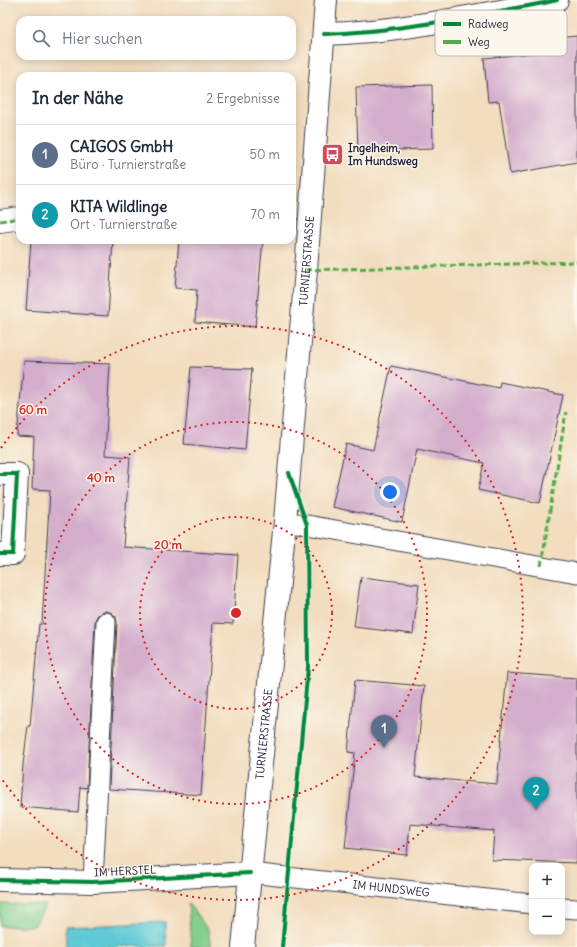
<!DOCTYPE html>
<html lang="de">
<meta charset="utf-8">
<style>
body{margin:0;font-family:Delius,sans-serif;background:#f6f6f7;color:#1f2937}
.controls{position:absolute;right:12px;bottom:12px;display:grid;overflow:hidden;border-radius:8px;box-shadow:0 2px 10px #0003}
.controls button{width:36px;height:36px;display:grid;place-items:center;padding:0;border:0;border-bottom:1px solid #e0e1e3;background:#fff;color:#1f2937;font:20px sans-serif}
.you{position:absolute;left:390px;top:492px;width:14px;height:14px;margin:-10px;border:3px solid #fff;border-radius:50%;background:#1a73e8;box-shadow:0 0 0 6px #1a73e833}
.badge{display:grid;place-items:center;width:26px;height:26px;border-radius:50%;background:#0f766e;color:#fff;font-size:13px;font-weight:700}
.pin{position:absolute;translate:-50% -33px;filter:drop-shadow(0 1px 2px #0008)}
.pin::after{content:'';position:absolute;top:21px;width:14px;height:12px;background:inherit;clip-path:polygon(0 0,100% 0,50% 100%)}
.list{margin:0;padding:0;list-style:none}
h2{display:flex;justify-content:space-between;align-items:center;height:52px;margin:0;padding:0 16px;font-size:17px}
h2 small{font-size:13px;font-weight:400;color:#747a83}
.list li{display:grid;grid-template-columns:26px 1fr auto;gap:12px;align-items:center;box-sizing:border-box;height:60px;padding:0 16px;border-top:1px solid #e0e1e3}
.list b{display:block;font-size:15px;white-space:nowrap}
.list p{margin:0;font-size:13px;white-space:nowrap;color:#747a83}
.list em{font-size:13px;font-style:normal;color:#747a83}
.icon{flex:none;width:22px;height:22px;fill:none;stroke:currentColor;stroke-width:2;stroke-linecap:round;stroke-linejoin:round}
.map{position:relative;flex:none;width:577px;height:947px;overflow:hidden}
.search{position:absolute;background:#fff;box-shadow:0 2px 10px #0003;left:16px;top:16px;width:280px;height:44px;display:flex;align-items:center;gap:10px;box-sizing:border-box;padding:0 14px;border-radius:12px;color:#747a83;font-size:15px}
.panel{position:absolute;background:#fff;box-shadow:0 2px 10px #0003;left:16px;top:72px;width:280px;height:172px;border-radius:12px}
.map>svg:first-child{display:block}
.green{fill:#84cf8c;stroke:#537864}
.water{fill:#5ecad5;stroke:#407688}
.building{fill:#d3adcc}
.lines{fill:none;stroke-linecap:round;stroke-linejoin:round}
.lane-casing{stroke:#413e4f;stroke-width:21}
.street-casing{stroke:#413e4f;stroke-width:24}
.secondary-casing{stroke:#413e4f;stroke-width:24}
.lane{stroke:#fff;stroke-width:19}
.street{stroke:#fff;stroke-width:22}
.secondary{stroke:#fff;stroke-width:22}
.quiet{stroke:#53aa46;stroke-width:3;stroke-dasharray:6 3;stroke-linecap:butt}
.cycleway-casing{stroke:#fbf7ec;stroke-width:6}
.cycleway{stroke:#00873e;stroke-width:4}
.ring{fill:none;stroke:#d62828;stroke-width:2;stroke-dasharray:2 4}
.labels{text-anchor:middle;stroke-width:3;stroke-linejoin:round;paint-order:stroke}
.poi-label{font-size:11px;font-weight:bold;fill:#22223b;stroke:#fbf7ec;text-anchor:start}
.street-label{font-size:11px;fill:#22223b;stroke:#fbf7ec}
.key{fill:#fbf7ec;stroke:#bab7b7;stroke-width:1}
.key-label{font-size:11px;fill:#22223b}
.centre{fill:#d62828;stroke:#fbf7ec;stroke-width:2}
.ring-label{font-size:12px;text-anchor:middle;font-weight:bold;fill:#d62828;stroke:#fbf7ec;stroke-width:3;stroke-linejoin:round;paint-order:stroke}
</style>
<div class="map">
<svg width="577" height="947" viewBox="0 0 577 947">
<rect width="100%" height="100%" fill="#fbf7ec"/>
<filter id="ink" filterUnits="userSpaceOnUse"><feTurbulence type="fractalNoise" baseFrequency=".025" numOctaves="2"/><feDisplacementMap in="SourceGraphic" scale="8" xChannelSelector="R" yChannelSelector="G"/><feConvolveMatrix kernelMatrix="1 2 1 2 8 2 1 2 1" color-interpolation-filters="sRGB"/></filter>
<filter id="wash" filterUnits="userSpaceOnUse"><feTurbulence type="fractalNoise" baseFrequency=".012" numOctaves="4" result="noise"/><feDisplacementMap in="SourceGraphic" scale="16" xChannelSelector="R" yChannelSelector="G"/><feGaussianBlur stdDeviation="0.9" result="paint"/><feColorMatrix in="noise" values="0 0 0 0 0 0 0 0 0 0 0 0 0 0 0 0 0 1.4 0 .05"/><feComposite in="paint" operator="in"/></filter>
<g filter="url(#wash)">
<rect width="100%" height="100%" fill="#f2ddbe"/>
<g class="green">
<polygon points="188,903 208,930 211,947 191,947"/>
<polygon points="0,904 46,905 34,926 0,926"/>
</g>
<polygon class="water" points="165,922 166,946 66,947 65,927"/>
<g id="blocks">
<g class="building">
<polygon points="577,36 577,162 510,174 499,101 488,102 484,58 545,52 544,39"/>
<polygon points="432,85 433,149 358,151 356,87"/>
<polygon points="31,240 113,240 108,316 26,310"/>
<polygon points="179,240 263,240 255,327 195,322 197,290 175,288"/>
<polygon points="24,361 110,364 105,455 130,457 123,547 238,555 233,624 213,623 201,795 109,789 117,623 116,617 112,613 106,611 101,612 97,616 95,621 87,788 80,787 78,812 20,807 23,765 28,726 30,726 39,624 42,624 50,490 32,489 34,437 17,436"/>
<polygon points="391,366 499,388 500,382 563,395 540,503 478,490 484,463 417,449 402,522 332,507 346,444 373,450"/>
<polygon points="191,367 252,369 245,450 184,444"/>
<polygon points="361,577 419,584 413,634 354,627"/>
<polygon points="507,673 577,678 577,863 492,860 494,831 410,824 407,855 345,848 355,753 348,752 355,680 424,686 415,777 497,784"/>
</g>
</g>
</g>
<g filter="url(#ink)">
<use href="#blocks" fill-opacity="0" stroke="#413e4f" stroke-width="1"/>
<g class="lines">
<defs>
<g id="lane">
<polyline points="285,521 577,573"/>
<path id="s1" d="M250,873L532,904"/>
<polyline points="93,882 106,622"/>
<polyline points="562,908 577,909"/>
</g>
<g id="street">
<path d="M324,34C398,32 471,16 544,3L557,0"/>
<polyline points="0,221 20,218"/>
<polyline points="0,474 17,474 13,554 0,554"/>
<polyline points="0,880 93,882 250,873"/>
</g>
<g id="secondary">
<path id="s2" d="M243,947L285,521L306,270L326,0"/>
</g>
</defs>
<use href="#lane" class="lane-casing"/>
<use href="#street" class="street-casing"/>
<use href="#secondary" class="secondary-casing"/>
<use href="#lane" class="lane"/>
<use href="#street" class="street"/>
<use href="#secondary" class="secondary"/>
<g class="quiet">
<polyline points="0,221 20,218"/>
<polyline points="306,270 577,262"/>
<polyline points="541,566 566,412"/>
</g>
<defs>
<g id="cycleway">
<path d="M324,34C398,32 471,16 544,3L557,0"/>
<polyline points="0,474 17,474 13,554 0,554"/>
<polyline points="0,880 93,882 250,873"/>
<polyline points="282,947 308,667 307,525 289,473"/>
</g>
</defs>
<use href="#cycleway" class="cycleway-casing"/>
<use href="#cycleway" class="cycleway"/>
</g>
</g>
<g class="ring">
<circle cx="236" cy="613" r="96"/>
<circle cx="236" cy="613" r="191"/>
<path d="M1 448A287 287 0 1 1 1 778"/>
</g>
<defs>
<symbol id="bus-square" viewBox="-11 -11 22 22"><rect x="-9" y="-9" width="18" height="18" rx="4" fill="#d1495b" stroke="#fbf7ec"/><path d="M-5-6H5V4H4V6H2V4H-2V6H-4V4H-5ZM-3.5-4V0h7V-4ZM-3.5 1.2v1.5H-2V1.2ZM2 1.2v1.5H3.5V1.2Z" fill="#fff"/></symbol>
</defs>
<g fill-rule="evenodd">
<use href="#bus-square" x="320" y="142" width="25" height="25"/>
</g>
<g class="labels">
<g class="poi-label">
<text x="348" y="152">Ingelheim,<tspan x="348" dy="13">Im Hundsweg</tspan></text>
</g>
<g class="street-label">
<text dy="4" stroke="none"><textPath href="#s2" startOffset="689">TURNIERSTRASSE</textPath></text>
<text dy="4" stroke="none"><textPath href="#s2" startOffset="214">TURNIERSTRASSE</textPath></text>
<text transform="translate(125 871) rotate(-3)" y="4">IM HERSTEL</text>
<text dy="4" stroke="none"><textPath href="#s1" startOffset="142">IM HUNDSWEG</textPath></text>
</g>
</g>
<rect x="435" y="10" width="132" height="46" rx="6" class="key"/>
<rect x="443" y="22" width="18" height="4" fill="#00873e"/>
<rect x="443" y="40" width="18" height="4" fill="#53aa46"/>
<g class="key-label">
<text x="468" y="28">Radweg</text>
<text x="468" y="46">Weg</text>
</g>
<circle cx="236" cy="613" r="6" class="centre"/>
<g class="ring-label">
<text x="33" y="414">60 m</text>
<text x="101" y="482">40 m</text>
<text x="168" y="549">20 m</text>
</g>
</svg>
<div class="controls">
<button>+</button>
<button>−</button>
</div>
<div class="you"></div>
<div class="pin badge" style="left:384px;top:748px;background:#5c6f8a">1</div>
<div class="pin badge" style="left:536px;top:810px;background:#0f9aa8">2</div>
<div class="search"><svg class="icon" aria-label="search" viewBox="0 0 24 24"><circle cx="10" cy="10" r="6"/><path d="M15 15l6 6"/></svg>Hier suchen</div>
<section class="panel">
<h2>In der Nähe<small>2 Ergebnisse</small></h2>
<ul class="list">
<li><span class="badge" style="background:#5c6f8a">1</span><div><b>CAIGOS GmbH</b><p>Büro · Turnierstraße</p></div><em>50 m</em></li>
<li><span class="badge" style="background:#0f9aa8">2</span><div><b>KITA Wildlinge</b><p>Ort · Turnierstraße</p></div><em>70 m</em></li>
</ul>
</section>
</div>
